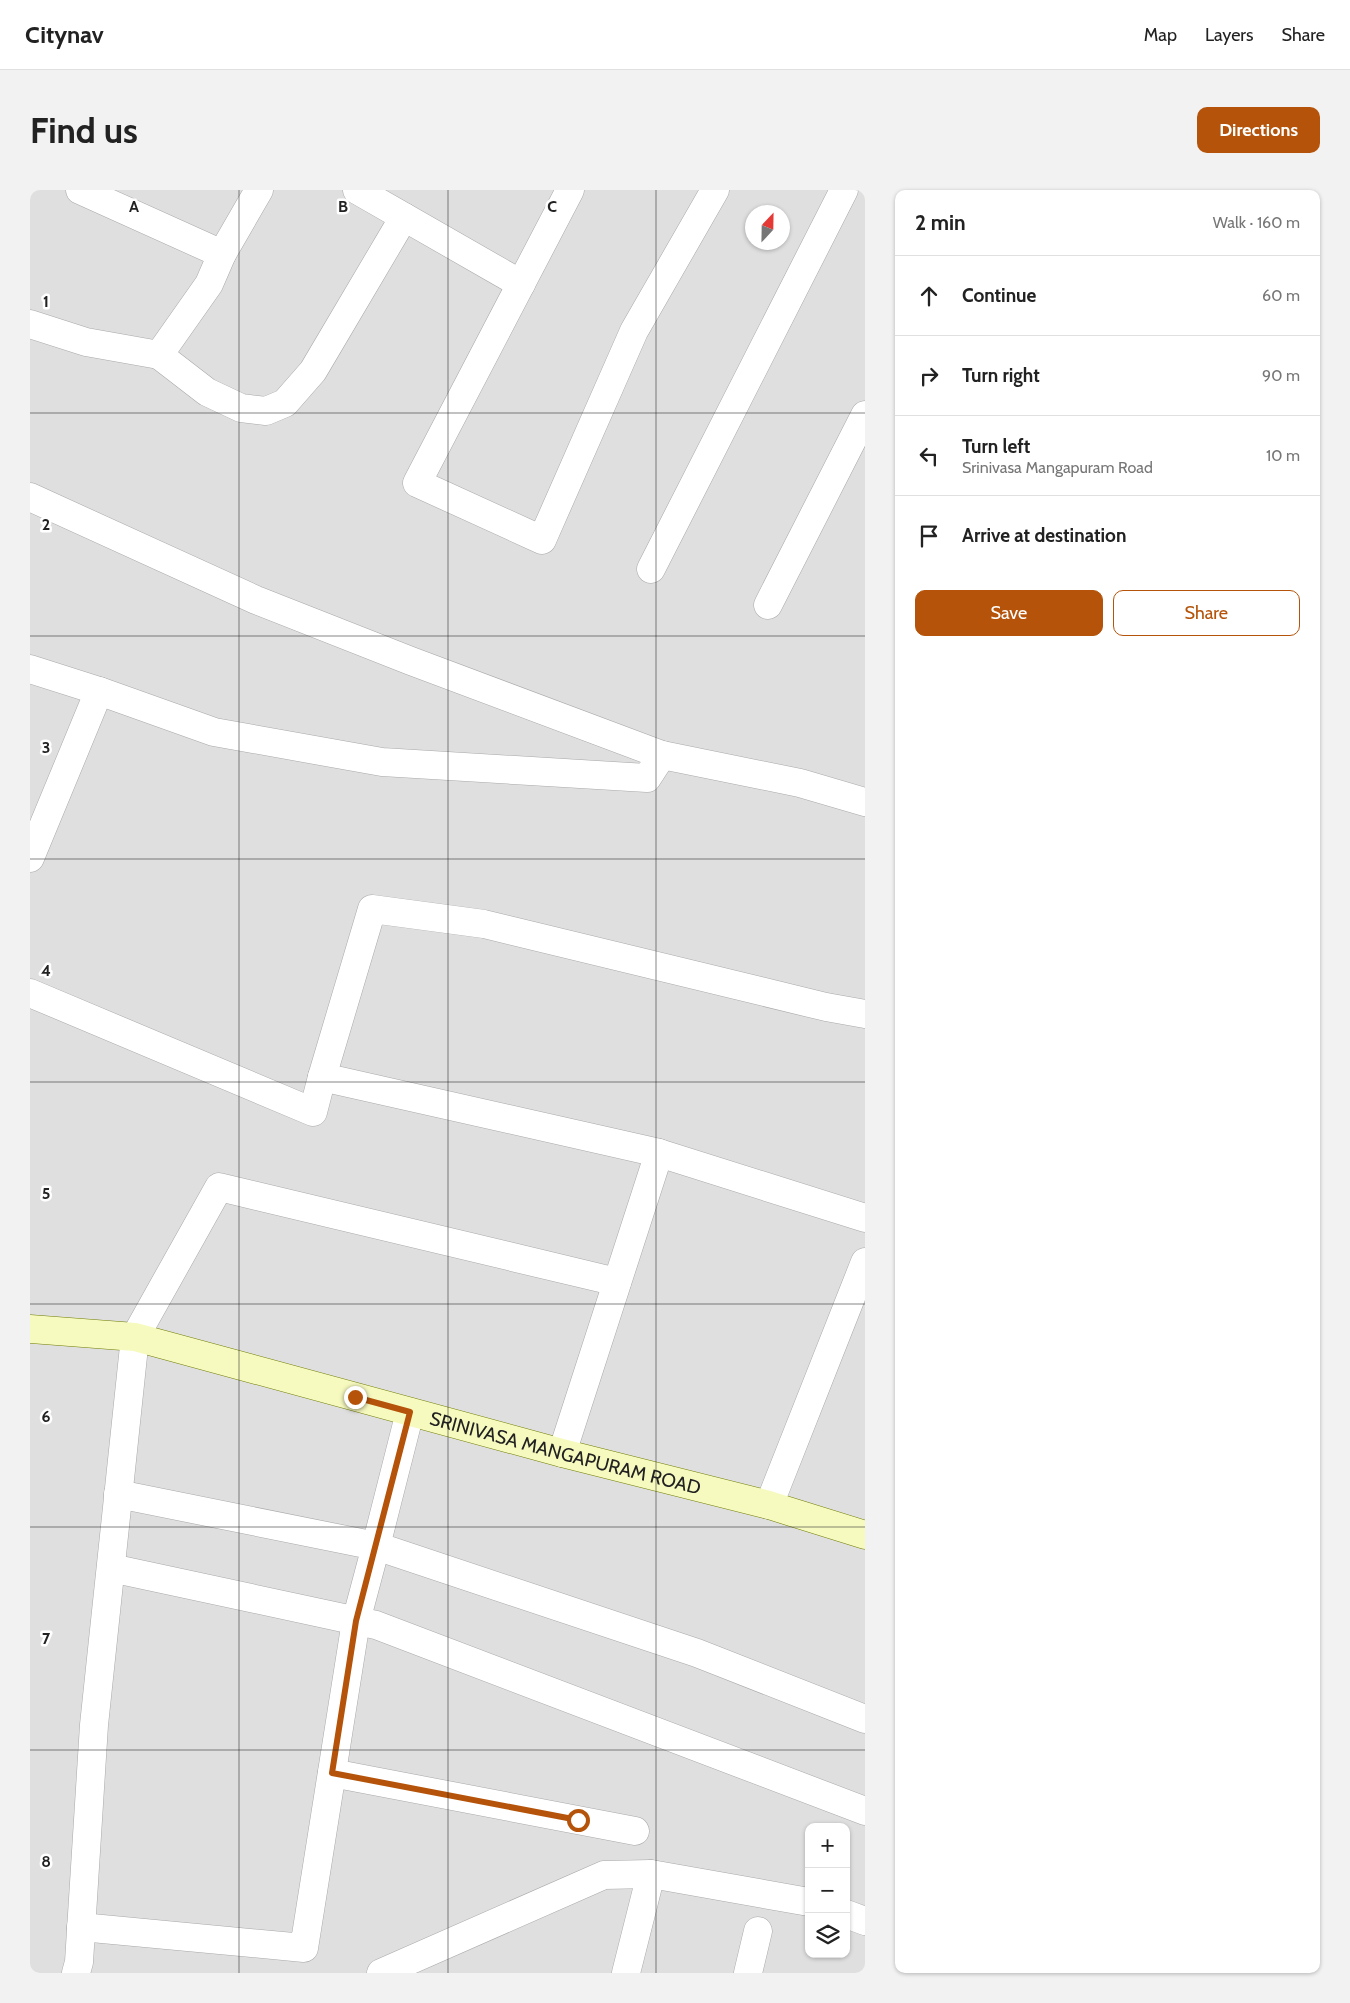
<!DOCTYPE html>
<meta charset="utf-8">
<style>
body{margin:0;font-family:Cabin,sans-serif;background:#f2f2f2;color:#222}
.controls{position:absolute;right:15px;bottom:15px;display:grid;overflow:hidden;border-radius:10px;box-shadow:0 1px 4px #0004}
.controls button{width:45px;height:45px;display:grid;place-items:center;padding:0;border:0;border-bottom:1px solid #e0e0e0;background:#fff;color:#222;font:25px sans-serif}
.compass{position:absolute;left:715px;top:15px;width:45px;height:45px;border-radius:50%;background:#fff;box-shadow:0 1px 4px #0004;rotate:22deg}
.stop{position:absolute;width:15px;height:15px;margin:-11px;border:4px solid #b45309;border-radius:50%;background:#fff}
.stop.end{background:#b45309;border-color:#fff;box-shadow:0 1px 5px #0008}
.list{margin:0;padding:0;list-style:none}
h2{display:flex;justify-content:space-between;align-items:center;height:65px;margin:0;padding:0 20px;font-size:21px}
h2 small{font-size:16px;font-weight:400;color:#767676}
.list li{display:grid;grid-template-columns:32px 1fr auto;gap:15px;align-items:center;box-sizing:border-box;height:80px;padding:0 20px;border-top:1px solid #e0e0e0}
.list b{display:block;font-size:19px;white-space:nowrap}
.list p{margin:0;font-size:16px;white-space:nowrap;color:#767676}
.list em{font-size:16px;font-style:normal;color:#767676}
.actions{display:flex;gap:10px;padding:15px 20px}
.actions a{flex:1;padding:11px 0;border:1px solid #b45309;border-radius:10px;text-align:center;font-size:18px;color:#b45309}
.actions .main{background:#b45309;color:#fff}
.icon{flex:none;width:28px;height:28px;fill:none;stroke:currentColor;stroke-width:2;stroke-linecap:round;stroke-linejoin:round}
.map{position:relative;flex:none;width:835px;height:1783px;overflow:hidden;border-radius:10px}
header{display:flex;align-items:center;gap:30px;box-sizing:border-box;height:70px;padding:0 25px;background:#fff;border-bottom:1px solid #e0e0e0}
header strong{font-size:24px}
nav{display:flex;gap:28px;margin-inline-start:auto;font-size:18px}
.intro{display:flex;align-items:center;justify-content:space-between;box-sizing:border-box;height:120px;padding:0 30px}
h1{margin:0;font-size:35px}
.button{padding:12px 22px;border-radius:10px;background:#b45309;color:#fff;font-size:18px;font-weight:700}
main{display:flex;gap:30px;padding:0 30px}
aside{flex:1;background:#fff;border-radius:10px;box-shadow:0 1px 4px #0004}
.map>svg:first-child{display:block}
.residential{fill:#e0dfdf;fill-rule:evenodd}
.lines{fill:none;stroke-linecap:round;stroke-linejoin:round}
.street-casing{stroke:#a9a9a9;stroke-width:29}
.secondary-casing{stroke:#707d05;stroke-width:29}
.street{stroke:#fff;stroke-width:28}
.secondary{stroke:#f7fabf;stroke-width:28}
.route{stroke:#b45309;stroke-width:6}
.grid{fill:none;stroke:#222;stroke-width:1;stroke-opacity:0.55}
.labels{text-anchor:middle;stroke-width:5;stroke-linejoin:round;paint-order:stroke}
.street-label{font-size:19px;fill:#222;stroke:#fff}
.grid-label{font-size:16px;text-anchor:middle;font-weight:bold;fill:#222;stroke:#fff;stroke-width:5;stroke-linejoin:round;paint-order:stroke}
</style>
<header>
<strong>Citynav</strong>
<nav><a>Map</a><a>Layers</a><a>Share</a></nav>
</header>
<div class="intro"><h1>Find us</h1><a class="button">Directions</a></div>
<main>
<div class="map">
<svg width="835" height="1783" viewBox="0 0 835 1783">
<rect width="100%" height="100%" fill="#f2efe9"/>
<path class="residential" d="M0,0H835V1783H0ZM722,22H752V52H722ZM779,1637H816V1764H779Z"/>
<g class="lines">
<defs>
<g id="street">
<polyline points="327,0 491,94"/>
<polyline points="540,0 387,293 512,350 604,141 685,0"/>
<polyline points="192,64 229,0"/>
<polyline points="0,134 56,152 129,165 179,94 192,64 50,0"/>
<polyline points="129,165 177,202 211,218 236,221 255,213 283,181 374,27"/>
<polyline points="0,307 226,410 381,471 632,565 770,593 835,612"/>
<polyline points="621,379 814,0"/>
<polyline points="738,415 835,225"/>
<polyline points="0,479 69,501"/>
<polyline points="0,668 69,501 184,542 352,572 617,588 632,565"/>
<polyline points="0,803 283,922 292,887"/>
<polyline points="835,824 796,817 454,734 342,719 292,887 629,963 835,1028"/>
<polyline points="380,1222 346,1356 667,1463 835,1529"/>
<polyline points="532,1263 629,963"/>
<polyline points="739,1315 835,1072"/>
<polyline points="81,1378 346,1435 835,1621"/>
<polyline points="302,1583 605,1641"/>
<polyline points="816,1724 835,1731"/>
<polyline points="51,1737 274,1758 326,1431 346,1356 88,1304"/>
<polyline points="46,1783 49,1772 64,1535 105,1147 189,997 587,1092"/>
<polyline points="351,1783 574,1685 621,1684 779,1712"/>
<polyline points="596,1783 621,1684"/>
<polyline points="718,1783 728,1741"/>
</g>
<g id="secondary">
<path id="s1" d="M0,1139L105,1147L532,1263L739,1315L835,1345"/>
</g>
</defs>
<use href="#street" class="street-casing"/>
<use href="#secondary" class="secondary-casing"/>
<use href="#street" class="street"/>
<use href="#secondary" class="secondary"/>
</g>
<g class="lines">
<polyline class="route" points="325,1207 380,1222 326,1431 302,1583 548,1630"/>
</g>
<path class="grid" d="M209,0V1783M418,0V1783M626,0V1783M0,223H835M0,446H835M0,669H835M0,892H835M0,1114H835M0,1337H835M0,1560H835"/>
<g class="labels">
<g class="street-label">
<text dy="7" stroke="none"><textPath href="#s1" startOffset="551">SRINIVASA MANGAPURAM ROAD</textPath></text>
</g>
</g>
<g class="grid-label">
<text x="104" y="22">A</text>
<text x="313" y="22">B</text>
<text x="522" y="22">C</text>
<text x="16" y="117">1</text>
<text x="16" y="340">2</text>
<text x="16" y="563">3</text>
<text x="16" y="786">4</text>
<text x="16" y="1009">5</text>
<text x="16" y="1232">6</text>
<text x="16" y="1454">7</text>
<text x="16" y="1677">8</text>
</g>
</svg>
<div class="controls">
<button>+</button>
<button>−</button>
<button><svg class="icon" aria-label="layers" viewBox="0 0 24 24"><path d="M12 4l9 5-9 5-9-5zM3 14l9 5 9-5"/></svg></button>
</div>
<svg class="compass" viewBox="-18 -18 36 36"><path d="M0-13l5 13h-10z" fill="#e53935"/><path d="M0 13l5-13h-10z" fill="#767676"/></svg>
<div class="stop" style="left:548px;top:1630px"></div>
<div class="stop end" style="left:325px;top:1207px"></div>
</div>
<aside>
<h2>2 min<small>Walk · 160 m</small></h2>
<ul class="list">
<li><svg class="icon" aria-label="ahead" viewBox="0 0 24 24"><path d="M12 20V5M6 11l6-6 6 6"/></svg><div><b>Continue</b></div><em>60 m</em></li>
<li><svg class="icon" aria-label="right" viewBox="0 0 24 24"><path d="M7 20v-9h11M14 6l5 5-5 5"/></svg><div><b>Turn right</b></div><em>90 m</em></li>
<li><svg class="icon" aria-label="left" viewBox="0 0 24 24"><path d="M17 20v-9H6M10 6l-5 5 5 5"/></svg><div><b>Turn left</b><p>Srinivasa Mangapuram Road</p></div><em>10 m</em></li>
<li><svg class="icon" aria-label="arrive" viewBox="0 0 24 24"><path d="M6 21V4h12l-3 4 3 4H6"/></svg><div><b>Arrive at destination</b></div></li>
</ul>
<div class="actions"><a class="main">Save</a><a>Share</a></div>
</aside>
</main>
